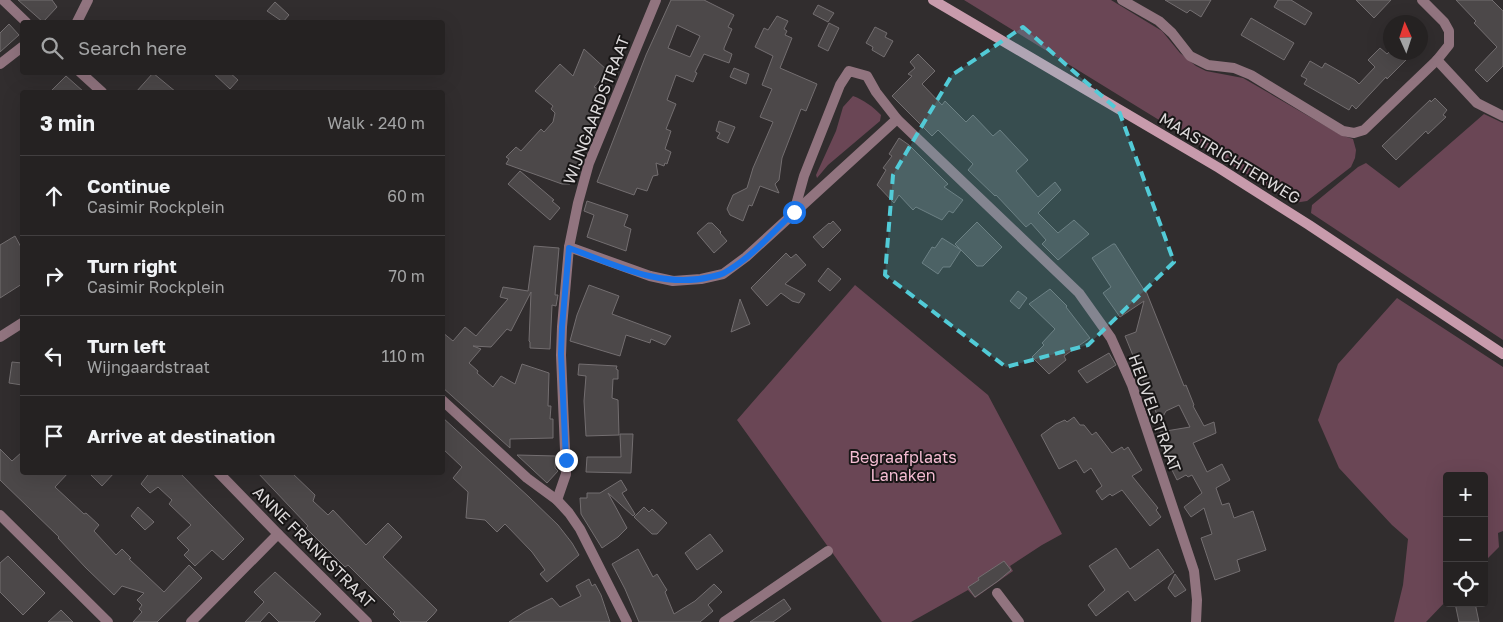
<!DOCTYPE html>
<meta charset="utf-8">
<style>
body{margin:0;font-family:"Golos Text",sans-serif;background:#312f2f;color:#f1f3f6}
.controls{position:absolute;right:15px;bottom:15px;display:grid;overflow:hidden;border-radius:5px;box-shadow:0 5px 20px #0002}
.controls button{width:45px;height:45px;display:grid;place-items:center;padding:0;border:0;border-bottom:1px solid #423f40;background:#252222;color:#f1f3f6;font:25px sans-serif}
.compass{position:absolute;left:1383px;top:15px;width:45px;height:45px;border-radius:50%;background:#252222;box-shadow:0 5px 20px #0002;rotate:357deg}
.stop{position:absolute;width:15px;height:15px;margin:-11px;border:4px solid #1a73e8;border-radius:50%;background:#fff}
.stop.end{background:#1a73e8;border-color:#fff;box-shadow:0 1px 5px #0008}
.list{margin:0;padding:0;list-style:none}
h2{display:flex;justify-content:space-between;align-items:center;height:65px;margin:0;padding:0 20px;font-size:21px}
h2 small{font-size:16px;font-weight:400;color:#a3a4a5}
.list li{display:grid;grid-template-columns:32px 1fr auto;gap:15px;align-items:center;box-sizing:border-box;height:80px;padding:0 20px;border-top:1px solid #423f40}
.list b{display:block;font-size:19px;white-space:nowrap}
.list p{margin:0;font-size:16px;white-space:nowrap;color:#a3a4a5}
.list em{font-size:16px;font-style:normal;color:#a3a4a5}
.icon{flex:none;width:28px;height:28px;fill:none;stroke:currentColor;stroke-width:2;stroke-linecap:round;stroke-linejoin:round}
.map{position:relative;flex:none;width:1503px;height:622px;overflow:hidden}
.search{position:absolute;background:#252222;box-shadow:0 5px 20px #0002;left:20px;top:20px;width:425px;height:55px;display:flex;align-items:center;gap:12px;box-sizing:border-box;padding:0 18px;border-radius:5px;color:#a3a4a5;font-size:19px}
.panel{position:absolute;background:#252222;box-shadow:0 5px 20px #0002;left:20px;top:90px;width:425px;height:385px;border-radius:5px}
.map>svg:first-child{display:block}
.green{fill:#6a4655}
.building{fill:#4c4849;stroke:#736e70;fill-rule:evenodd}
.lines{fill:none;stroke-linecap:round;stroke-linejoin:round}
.minor{stroke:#91747f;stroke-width:10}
.secondary{stroke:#c89bac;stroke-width:10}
.route{stroke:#1a73e8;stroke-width:6}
.marked{fill:#52cbd7;fill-opacity:0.2;stroke:#52cbd7;stroke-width:4;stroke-dasharray:10 6;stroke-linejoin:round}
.labels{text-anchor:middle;stroke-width:4;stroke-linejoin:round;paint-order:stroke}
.street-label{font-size:16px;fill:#dddadb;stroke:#181616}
.park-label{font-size:16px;fill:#f4bcd2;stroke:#181616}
</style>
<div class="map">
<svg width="1503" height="622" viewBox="0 0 1503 622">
<rect width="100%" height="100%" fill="#312d2e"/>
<g class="green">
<polygon points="964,0 1111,0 1162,31 1180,53 1196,66 1206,71 1243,78 1341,135 1353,139 1356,150 1355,158 1351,167 1307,201 1294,203"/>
<path d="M853,96C864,100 872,106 881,115L880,121L828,165L817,178L816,175L836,131L843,107Z"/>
<polygon points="1484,114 1503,123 1503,340 1311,213 1312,205 1358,167 1366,163 1399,188"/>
<polygon points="855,285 988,395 1062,534 1042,545 1010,566 1013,571 975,598 968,590 911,622 882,622 737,420"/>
<polygon points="1397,298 1503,367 1503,531 1498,533 1499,547 1484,562 1484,476 1447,476 1447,600 1426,622 1394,622 1403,585 1408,539 1392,525 1339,468 1318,420 1338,364"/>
</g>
<g class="building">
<polygon points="18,0 52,0 57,7 43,22"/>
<path d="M671,0H704L734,15L728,27L732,29L724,48V50L732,54L729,63L704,54L695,72L697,73L693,82L676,75L667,100L676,104L666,129L671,131L665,149L671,152L667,164L665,163L664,166L656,163L658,175L653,176L647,191L637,188L634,195L597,182L646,55ZM677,25L700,36L690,57L668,48Z"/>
<polygon points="1165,0 1211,0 1201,17 1190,10 1187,13"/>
<polygon points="1278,0 1291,0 1312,13 1305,25 1274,7"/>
<polygon points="1356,0 1391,0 1374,18"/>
<polygon points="1456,0 1492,0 1503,11 1503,66 1487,82 1475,70 1497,47 1474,23 1476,21"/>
<polygon points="275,2 289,15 283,22 267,11"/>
<polygon points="818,5 834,13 828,22 813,14"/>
<polygon points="777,16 788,21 784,29 787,31 785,35 792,38 780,68 817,84 806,111 801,109 782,158 779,180 775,184 779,193 760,186 752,206 749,205 743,221 730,215 727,209 733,195 747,188 753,168 773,122 760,117 772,89 762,85 773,56 755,47 764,28 768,30"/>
<polygon points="1251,18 1294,43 1284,60 1241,35"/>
<polygon points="829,23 839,28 828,51 818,46"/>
<polygon points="9,24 19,35 0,52 0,33"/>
<polygon points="875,27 887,33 885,37 893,41 884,57 872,50 873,47 866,43"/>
<polygon points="1380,48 1387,54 1389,52 1414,52 1387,79 1386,77 1356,109 1352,105 1349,110 1304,84 1307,79 1301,76 1310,61 1322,68 1325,63 1355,80 1359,84 1375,67 1368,60"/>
<polygon points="584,49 608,71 594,87 600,90 599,93 604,96 570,184 562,184 506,164 509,159 506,157 516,147 521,151 541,129 544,132 553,122 555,113 551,109 553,106 535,91 560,64 573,76"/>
<polygon points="918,54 935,71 922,84 942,105 945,101 966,122 973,115 993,136 1000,130 1028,160 1016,171 1038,197 1055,182 1061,190 1038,213 1058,233 1074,220 1089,234 1058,260 1042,244 1046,240 1031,223 1026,227 996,195 995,196 968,170 973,164 938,130 932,136 892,96 912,76 908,74 915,68 910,62"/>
<polygon points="734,68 749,74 746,84 730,77"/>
<polygon points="212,72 229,72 238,80 230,89"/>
<polygon points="153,73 176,92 136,92"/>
<polygon points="66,76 84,92 50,92"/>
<polygon points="1435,98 1447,110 1443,115 1446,117 1428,134 1426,131 1396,160 1382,146 1430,100 1431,102"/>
<polygon points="719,121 735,127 728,143 717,138 720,133 716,131"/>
<polygon points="899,138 909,145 948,184 944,187 963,200 953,213 949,211 942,220 916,207 913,210 899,195 894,203 877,185 886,170 883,168 892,156 889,154"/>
<polygon points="520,171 554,200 552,201 560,208 550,220 508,184"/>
<polygon points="587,201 628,215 624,226 631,229 626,251 587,237 594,215 584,211"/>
<polygon points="833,221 841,230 823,248 813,237 829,223 830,224"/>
<polygon points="977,222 1002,247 983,266 977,266 955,244"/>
<polygon points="708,223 712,223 721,232 720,233 727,241 714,253 697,233"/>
<polygon points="15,236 22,249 22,284 0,298 0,245"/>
<polygon points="942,238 961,250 950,267 943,267 938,274 922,263 932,247 935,248"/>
<polygon points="1113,244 1115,244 1146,293 1146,291 1184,386 1186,385 1194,405 1193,406 1204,426 1214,422 1216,433 1193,443 1207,472 1222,464 1230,480 1216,488 1222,505 1229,503 1234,518 1253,511 1266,550 1237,560 1240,571 1215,580 1201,538 1212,534 1204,508 1191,517 1184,507 1202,493 1192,475 1188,477 1186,475 1177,480 1171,468 1170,453 1165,454 1160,432 1190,427 1179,405 1166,411 1160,422 1125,336 1136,332 1144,301 1120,317 1103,293 1111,287 1092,258"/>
<polygon points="534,246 559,248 555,295 558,295 556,306 552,305 550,349 530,348 530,342 529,341 531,292 511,331 507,329 491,347 473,346 481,349 469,363 478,371 477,373 493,387 501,376 515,384 522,364 549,373 548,406 551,406 550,419 553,419 553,438 510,439 510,448 442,387 442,332 453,341 465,327 476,336 508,299 500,297 503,287 528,291"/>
<polygon points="786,253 791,258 796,254 806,265 785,284 805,294 799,303 792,301 781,293 767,306 751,288"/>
<polygon points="828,268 841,279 830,291 818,281"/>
<polygon points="589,285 619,296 612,314 671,336 665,345 651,339 650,343 626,335 620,356 570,341 577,315"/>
<polygon points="1050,289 1067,306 1066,307 1090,338 1064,356 1066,360 1049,374 1032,357 1044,345 1042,343 1055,329 1029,304"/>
<polygon points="1018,291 1027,298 1019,309 1010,301"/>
<polygon points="740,299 750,324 731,332"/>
<polygon points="1109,353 1116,365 1087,383 1078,371"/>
<polygon points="12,362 22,363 22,385 9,383"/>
<polygon points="579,364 617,366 616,369 618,370 618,379 613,379 612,398 618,400 619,435 586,436 584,401 586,376 578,375"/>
<polygon points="442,417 529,497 558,525 572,543 579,555 547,582 540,574 545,570 532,552 505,524 497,532 485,520 466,518 468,492 453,478 462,467 442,448"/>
<polygon points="1074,417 1080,425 1084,425 1092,435 1096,432 1112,453 1122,447 1124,450 1128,447 1142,470 1132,476 1158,508 1156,510 1161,517 1150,526 1122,490 1112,496 1110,494 1102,500 1096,491 1102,486 1091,468 1084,473 1076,460 1059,469 1041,435 1056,424 1065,420 1067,422"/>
<polygon points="620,434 633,434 631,473 586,472 587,457 621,457"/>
<polygon points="0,449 12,461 22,452 22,472 69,472 55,487 84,514 86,513 99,525 94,531 116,555 122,549 131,558 129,559 164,592 189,565 202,578 157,622 133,622 142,612 139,609 142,605 137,600 144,593 122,586 114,595 86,568 58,538 59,537 0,480"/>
<polygon points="517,455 556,456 555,468 558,471 547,483"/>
<polygon points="88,472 115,472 102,486"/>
<polygon points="150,472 179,472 244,539 223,560 212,550 195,566 184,555 189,550 177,538 191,525 169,504 172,500 158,487 150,493 141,484"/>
<polygon points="257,472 291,472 315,495 313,501 328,515 333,510 366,545 388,523 402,537 383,557 437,610 434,614 426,622 401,622 393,614 395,612 348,565 345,567 306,528 308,526"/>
<polygon points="621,480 627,490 622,493 635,514 633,516 608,493 627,528 618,537 602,548 581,514 580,498 587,498 587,493 600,493"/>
<polygon points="138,507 154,522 145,530 131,516"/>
<polygon points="644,507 649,512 652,509 667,523 657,534 652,534 634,517"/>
<polygon points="710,534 723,551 697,570 685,553"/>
<polygon points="1116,548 1130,569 1158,549 1174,572 1135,601 1128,591 1096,616 1088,605 1105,590 1089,566"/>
<polygon points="638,549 653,577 657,574 665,587 667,590 665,592 674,614 695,601 714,584 722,592 708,605 713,611 700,622 639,622 625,589 612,564"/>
<polygon points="8,556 45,593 23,615 0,592 0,563"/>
<polygon points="1004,561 1011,570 998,581 975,597 968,587 979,580 978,578"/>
<polygon points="275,572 321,614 314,622 279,622 269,612 260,622 245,622 264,602 254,592"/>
<polygon points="1175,574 1186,590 1175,597 1168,588"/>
<polygon points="589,579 592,586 595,584 601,595 610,622 509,622 526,611 552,598 560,607 581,596 576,586"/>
<polygon points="784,599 791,609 773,622 750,622"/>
<polygon points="1455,603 1475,603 1479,622 1459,622"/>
<polygon points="61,610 73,622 48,622"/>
</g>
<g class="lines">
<g class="minor">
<polyline points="3,0 26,22"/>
<polyline points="1122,0 1159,21 1172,33 1190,56 1208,65 1234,68 1251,75 1343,131 1354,133 1364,130 1437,60 1449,45 1449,31 1444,22 1422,0"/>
<polyline points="77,22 88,0"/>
<polyline points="1437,60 1477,103 1503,116"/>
<polyline points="0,64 22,47"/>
<polyline points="80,72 102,92"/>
<polyline points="794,212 804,176 840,85 849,71 867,76 876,92 897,119 1079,293 1111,338 1132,385 1194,571 1197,600 1196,622"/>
<polyline points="569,247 650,276 673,281 701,279 723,274 746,257 897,119"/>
<polyline points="0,337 22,323"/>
<polyline points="442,400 527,478 557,500 569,513 580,529 627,622"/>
<polyline points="218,472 278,534 367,622"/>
<polyline points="557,500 566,474 561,355 562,327 569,247 578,203 589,163 656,0"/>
<polyline points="0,515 108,622"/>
<polyline points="997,593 1019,622"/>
<polyline points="191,622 278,534"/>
<polyline points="724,622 828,551"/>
</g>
<polyline class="secondary" points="933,0 1219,168 1309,225 1503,354"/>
</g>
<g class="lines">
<path class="route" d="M566,460L561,354L562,327L569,248C614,264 661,289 710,277C715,276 720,275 724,273C751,258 772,233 794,212"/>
</g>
<path class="marked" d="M1023,27L1119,111L1174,262L1088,345L1006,367L885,275L893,175L952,75Z"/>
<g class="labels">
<g class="street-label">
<text transform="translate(596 110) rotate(-69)" y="6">WIJNGAARDSTRAAT</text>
<text transform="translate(1230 158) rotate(31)" y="6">MAASTRICHTERWEG</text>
<text transform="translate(1155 413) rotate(70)" y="6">HEUVELSTRAAT</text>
<text transform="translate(314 547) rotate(45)" y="6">ANNE FRANKSTRAAT</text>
</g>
<g class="park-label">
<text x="903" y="463">Begraafplaats<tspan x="903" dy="18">Lanaken</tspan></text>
</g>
</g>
</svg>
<div class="controls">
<button>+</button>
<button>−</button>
<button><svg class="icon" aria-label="locate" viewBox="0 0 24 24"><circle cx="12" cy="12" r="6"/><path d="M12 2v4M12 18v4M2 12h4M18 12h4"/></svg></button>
</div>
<svg class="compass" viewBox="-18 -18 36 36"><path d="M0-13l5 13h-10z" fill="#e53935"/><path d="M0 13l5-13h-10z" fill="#a3a4a5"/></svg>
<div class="stop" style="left:794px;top:212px"></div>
<div class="stop end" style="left:566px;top:460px"></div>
<div class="search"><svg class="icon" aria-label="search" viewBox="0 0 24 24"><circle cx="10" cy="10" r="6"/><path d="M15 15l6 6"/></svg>Search here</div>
<section class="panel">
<h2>3 min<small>Walk · 240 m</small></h2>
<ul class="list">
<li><svg class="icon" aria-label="ahead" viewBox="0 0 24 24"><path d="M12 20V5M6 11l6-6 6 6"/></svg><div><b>Continue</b><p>Casimir Rockplein</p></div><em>60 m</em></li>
<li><svg class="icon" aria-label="right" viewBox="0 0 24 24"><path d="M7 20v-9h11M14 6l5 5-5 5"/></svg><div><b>Turn right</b><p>Casimir Rockplein</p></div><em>70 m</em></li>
<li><svg class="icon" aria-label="left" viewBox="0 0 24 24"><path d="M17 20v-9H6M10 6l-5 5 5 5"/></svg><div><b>Turn left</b><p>Wijngaardstraat</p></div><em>110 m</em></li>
<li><svg class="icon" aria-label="arrive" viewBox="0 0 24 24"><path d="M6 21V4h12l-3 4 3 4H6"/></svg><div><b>Arrive at destination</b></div></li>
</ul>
</section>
</div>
